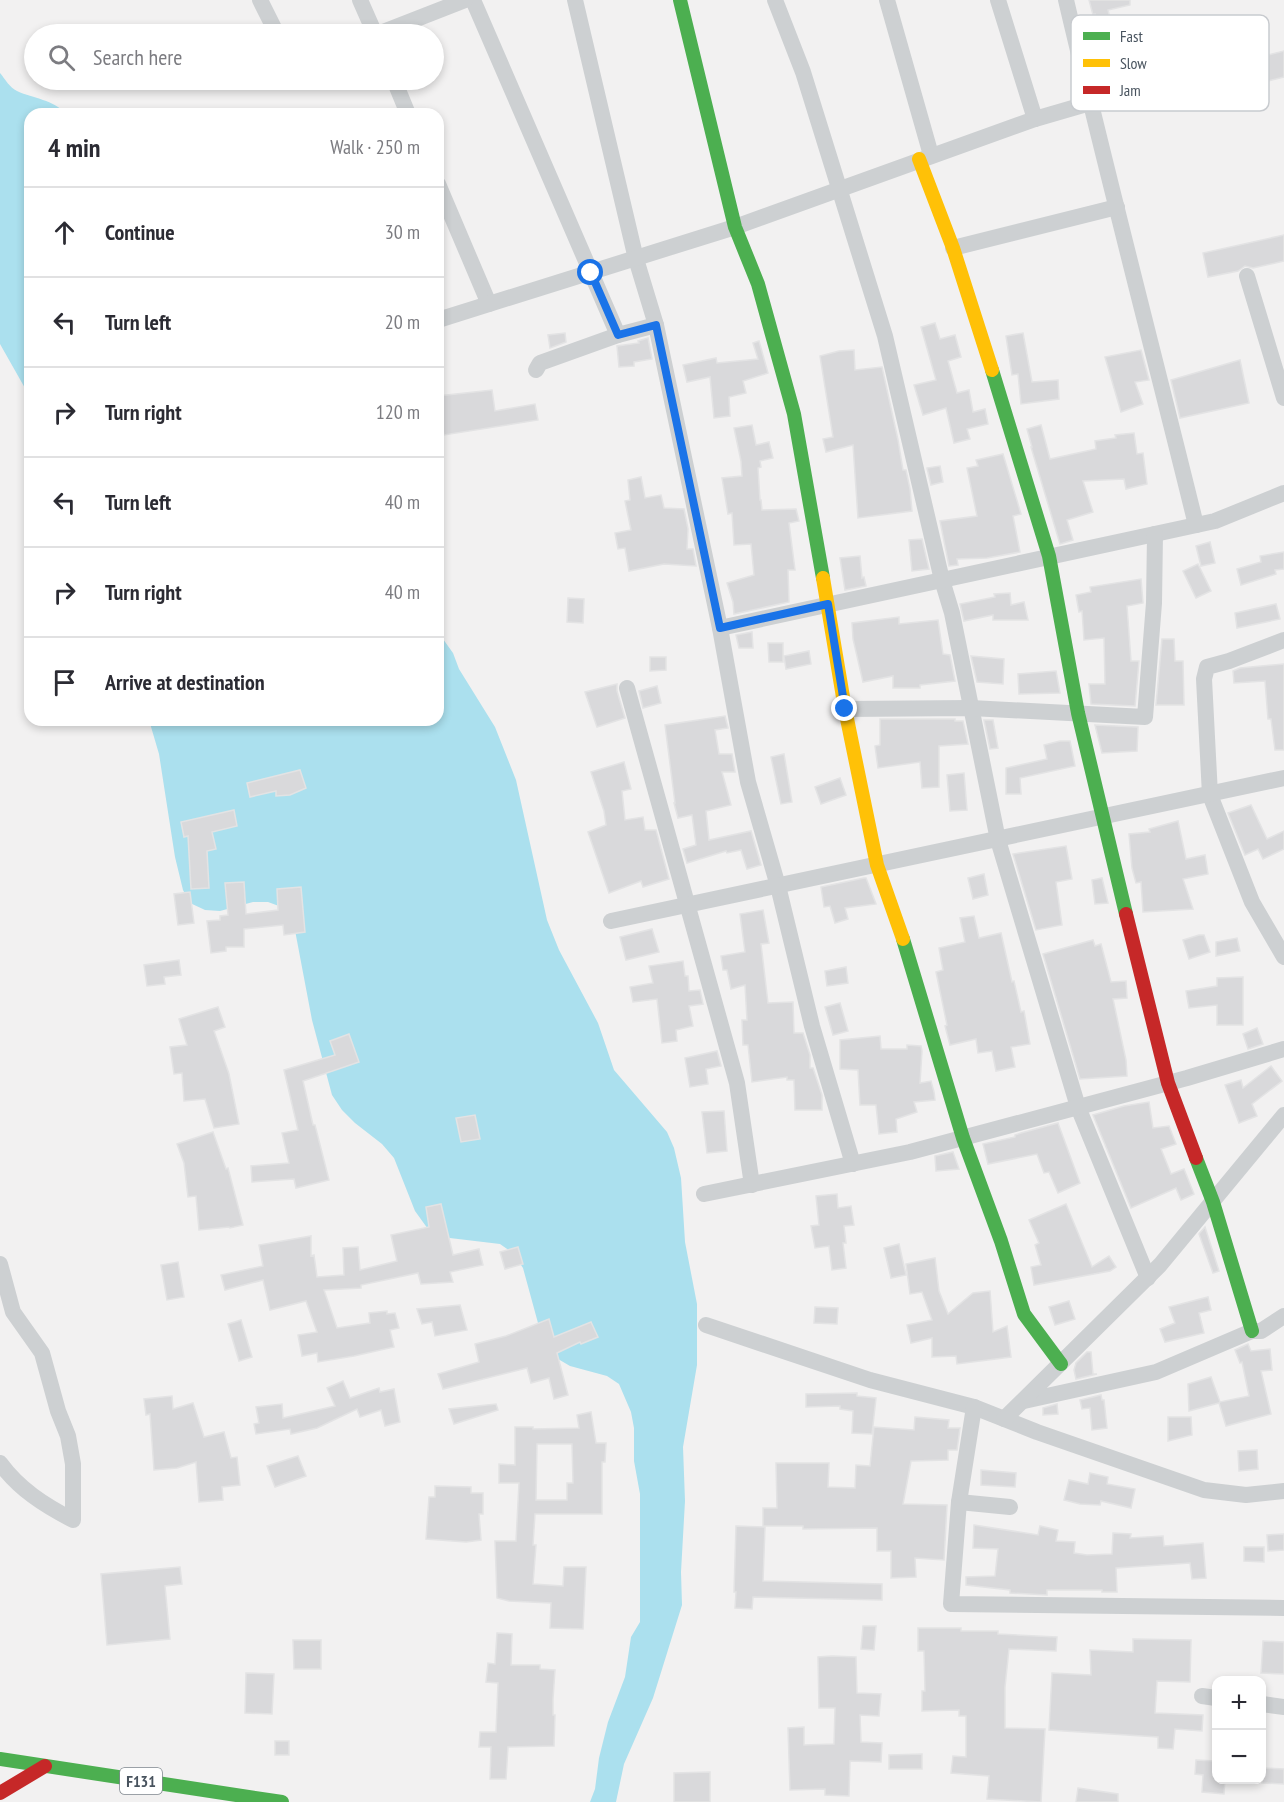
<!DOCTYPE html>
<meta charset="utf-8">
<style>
body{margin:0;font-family:"PT Sans Narrow",sans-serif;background:#f2f2f3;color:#2b2b33}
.controls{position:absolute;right:18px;bottom:18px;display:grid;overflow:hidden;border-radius:12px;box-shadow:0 3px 9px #0003}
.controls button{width:54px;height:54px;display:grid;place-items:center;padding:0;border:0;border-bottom:2px solid #e1e1e2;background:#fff;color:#2b2b33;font:30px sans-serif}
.stop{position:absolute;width:18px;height:18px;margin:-14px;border:4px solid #1a73e8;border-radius:50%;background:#fff}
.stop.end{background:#1a73e8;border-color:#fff;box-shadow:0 2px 6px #0008}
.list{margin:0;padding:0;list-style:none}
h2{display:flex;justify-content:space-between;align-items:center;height:78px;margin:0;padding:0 24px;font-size:26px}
h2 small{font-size:20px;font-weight:400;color:#7c7c81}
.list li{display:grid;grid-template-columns:39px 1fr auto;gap:18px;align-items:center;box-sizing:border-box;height:90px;padding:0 24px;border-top:2px solid #e1e1e2}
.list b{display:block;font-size:22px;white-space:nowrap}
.list em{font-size:20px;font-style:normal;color:#7c7c81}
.icon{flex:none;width:33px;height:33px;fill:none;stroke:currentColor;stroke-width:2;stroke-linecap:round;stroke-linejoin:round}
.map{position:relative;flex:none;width:1284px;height:1802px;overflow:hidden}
.search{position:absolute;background:#fff;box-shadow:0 3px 9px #0003;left:24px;top:24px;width:420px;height:66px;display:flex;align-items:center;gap:15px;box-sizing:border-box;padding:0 21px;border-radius:33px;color:#7c7c81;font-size:22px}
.panel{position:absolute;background:#fff;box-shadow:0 3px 9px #0003;left:24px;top:108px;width:420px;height:618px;border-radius:18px}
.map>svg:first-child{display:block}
.water{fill:#abe0ee}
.building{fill:#d9d9db;stroke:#e3e3e4;stroke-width:1.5;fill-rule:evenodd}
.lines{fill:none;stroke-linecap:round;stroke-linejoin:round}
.street{stroke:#cdd0d2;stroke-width:16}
.fast{stroke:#4caf50;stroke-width:14}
.slow{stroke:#ffc107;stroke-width:14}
.jam{stroke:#c62828;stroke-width:14}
.route{stroke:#1a73e8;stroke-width:8}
.labels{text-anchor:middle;stroke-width:4.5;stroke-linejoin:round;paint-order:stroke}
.shield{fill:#fff;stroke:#7f878e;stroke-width:1.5}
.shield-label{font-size:16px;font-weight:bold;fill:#48535e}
.key{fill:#fff;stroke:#c8cbcf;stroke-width:1.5}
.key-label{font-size:16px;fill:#48535e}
</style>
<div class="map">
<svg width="1284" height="1802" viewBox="0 0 1284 1802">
<rect width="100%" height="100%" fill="#f2f1f1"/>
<g class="water">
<path d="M0,73C5,79 10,88 17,91C34,99 53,99 66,114H30V397L0,344Z"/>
<polygon points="438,632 453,653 459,669 495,727 516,780 547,920 559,950 598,1023 614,1070 667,1132 674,1148 681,1178 685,1242 697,1304 697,1365 683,1447 685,1501 681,1572 682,1605 653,1698 624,1764 616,1802 590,1802 595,1789 599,1758 608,1722 625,1677 631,1637 640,1622 640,1494 634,1461 634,1428 631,1412 619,1384 607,1376 570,1366 553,1356 538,1323 523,1268 513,1253 500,1244 433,1236 415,1211 394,1158 382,1144 355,1123 342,1110 332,1095 312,1020 294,925 287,909 268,902 253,902 220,911 205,910 190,903 183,890 175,857 159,754 149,720 438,720"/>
</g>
<g class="building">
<polygon points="1089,0 1130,0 1130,5 1108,10 1127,85 1113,88 1095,14 1093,15"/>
<polygon points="1284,51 1284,77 1167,107 1161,82"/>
<polygon points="1284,235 1284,261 1253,268 1245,266 1238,271 1208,277 1203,253"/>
<polygon points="935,323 940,339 955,335 961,357 948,361 957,393 969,390 973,412 985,409 988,424 967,429 970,439 954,443 946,408 923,415 914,385 936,380 921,327"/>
<polygon points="565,333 566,342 550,348 548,335"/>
<polygon points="1023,333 1032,382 1058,380 1059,399 1021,404 1018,374 1012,375 1006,336"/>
<polygon points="648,338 652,359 634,362 634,366 619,367 617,346 639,343 638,341"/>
<polygon points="759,341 768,373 743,381 746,393 729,397 730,416 714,418 710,377 687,382 683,365 716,358 717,363 758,359 753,343"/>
<polygon points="854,350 855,370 882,367 898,440 903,470 906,470 910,489 912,511 858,518 853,445 826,452 823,439 833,437 820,356 839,351"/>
<polygon points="1141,350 1149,380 1135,382 1143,404 1121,412 1105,357"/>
<polygon points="1240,360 1249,403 1180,418 1171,380"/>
<polygon points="492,390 495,411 535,404 538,420 444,435 438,410 438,396"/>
<polygon points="752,425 756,445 769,442 773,458 760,461 761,467 758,468 760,500 761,500 762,510 796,509 799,521 789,523 795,570 788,570 789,602 734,614 733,602 727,583 754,575 751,544 734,545 732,513 728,514 722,478 742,476 741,461 734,428"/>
<polygon points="1041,425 1050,459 1096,449 1095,441 1116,438 1115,435 1134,433 1137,454 1143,453 1147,484 1126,489 1124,479 1083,481 1093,512 1067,520 1073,540 1060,544 1031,447 1032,447 1027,429"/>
<polygon points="1003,454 1021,514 1013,516 1020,552 987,558 957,559 958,565 949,566 940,521 977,516 967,468 978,466 976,460"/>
<polygon points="940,466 943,482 931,485 927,468"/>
<polygon points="641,477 645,498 661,495 664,508 684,509 688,529 687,549 693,549 696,566 664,564 629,571 625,548 618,549 615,533 631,530 625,501 630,500 628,480"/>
<polygon points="922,539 929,569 912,571 909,540"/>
<polygon points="1210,542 1215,563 1201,566 1196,546"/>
<polygon points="1284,552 1284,569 1275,570 1276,574 1241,585 1237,569 1261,562 1260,556"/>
<polygon points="860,556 862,578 864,577 866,586 845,590 840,558"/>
<polygon points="1198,564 1211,591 1196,598 1183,571"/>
<polygon points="1141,579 1143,603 1127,606 1131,661 1139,661 1135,706 1091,704 1089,684 1105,684 1104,638 1084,640 1082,611 1079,612 1076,595 1091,592 1090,587"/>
<polygon points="1010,593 1011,605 1024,602 1028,620 993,620 993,615 964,621 960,604 995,597 994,594"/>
<polygon points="568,598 584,599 583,623 567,622"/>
<polygon points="1276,604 1280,619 1237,628 1235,613"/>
<polygon points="899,617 899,624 938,620 943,654 950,655 955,681 920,685 920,688 893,688 893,676 863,682 853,639 852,623"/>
<polygon points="752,632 753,648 739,648 736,635"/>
<polygon points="1162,639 1174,639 1175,661 1183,661 1184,705 1156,705"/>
<polygon points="768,643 783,643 783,662 769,662"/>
<polygon points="809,651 811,664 786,669 784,656"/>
<polygon points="971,656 1004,659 1003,684 977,682"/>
<polygon points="650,657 666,657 666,670 650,671"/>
<polygon points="1284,664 1284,750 1275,750 1271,719 1268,719 1265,681 1234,683 1233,671 1240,668"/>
<polygon points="1056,671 1060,693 1019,694 1018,674"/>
<polygon points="617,684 617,691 625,718 597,727 585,692"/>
<polygon points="657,686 661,703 643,708 639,691"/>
<polygon points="725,716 728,728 715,730 719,754 732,754 735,772 722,772 731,805 706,811 709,840 751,831 761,865 747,869 741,850 727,853 726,851 687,863 683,849 696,845 692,815 678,818 674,803 675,803 665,725"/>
<polygon points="880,719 955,719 955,721 963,721 968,744 939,746 939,787 922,788 920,762 878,768 875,746 880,745"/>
<polygon points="984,720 993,720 998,748 990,749"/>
<polygon points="1095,725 1138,727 1137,751 1102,753"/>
<polygon points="1060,741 1070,741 1075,766 1020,778 1021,794 1006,794 1006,768 1047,759 1044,745"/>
<polygon points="784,754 792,802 781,804 771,757"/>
<polygon points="624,762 631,789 622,791 625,820 643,817 645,830 656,830 669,879 643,887 641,881 609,893 588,832 606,825 604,811 591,772"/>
<polygon points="300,770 306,788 290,795 276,796 276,791 250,797 247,783"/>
<polygon points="964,773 967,810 950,811 947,775"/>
<polygon points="840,778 846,795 821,804 815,787"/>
<polygon points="1251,805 1267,839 1284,831 1284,849 1263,859 1258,849 1245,855 1228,813"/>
<polygon points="234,810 237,826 212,832 216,849 207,851 209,888 191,889 188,836 184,837 181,822"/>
<polygon points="1178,821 1186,859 1205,855 1208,874 1183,879 1193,909 1143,912 1141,882 1136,883 1132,868 1129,834 1150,832 1149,829"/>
<polygon points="1066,846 1072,879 1056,882 1062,925 1036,930 1013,854"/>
<polygon points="984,874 988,895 973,899 968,878"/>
<polygon points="864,878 866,878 876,904 845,908 848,919 835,923 830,906 824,907 821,887"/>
<polygon points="1102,878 1108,903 1095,904 1092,880"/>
<polygon points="244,882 246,914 278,910 277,889 301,887 305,932 284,935 283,925 244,929 244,947 226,947 226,951 211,953 207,921 220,920 220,916 228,915 225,883"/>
<polygon points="190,892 194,923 178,925 174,894"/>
<polygon points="763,910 769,943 761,944 768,1003 793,1002 794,1033 803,1033 810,1055 810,1068 813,1068 822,1095 822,1110 795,1110 794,1080 787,1080 787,1077 752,1082 748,1045 743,1045 742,1020 747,1020 745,985 731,989 727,970 723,970 721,956 745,952 740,914"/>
<polygon points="974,916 979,938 1001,933 1012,982 1014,981 1021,1012 1024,1011 1030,1044 1011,1047 1015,1067 996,1071 992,1051 978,1053 976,1039 950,1045 945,1026 947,1025 936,972 943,970 939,948 965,942 960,918"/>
<polygon points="652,929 659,952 626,960 620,937"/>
<polygon points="1199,935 1204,935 1210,952 1189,959 1183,940"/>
<polygon points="1237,938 1240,951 1216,956 1216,942"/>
<polygon points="1093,940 1095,946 1101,944 1111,982 1126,981 1127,998 1113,999 1126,1060 1127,1076 1080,1079 1043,954"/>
<polygon points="179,960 181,975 164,977 165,984 147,986 144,965"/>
<polygon points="683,961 685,976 688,976 689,991 700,990 703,1004 689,1006 693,1026 676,1030 677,1041 662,1043 657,999 633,1002 630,987 653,983 649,966"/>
<polygon points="846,967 848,983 827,986 825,971"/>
<polygon points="1243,977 1243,1025 1217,1025 1217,1005 1189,1008 1186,991 1217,986 1217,978"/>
<polygon points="840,1003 848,1031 833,1035 825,1007"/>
<polygon points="218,1007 225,1027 214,1031 229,1074 239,1124 214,1128 205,1099 184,1101 182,1073 174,1074 170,1047 187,1045 179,1019"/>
<polygon points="1257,1028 1263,1044 1248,1049 1243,1034"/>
<polygon points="349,1034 359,1062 303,1081 313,1125 315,1125 329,1180 296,1188 294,1179 252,1182 251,1166 289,1163 282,1133 298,1130 284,1070 335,1055 330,1041"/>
<polygon points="880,1036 881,1049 907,1049 907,1045 921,1046 922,1051 920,1083 931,1081 934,1092 935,1100 914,1102 917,1112 896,1119 897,1132 879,1134 876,1105 860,1105 858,1070 840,1069 840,1040"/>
<polygon points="717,1051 721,1066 706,1069 708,1084 690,1087 685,1058"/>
<polygon points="1271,1066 1282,1081 1252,1104 1257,1116 1239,1123 1225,1085 1241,1080 1243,1088"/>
<polygon points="1149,1102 1153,1128 1169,1126 1176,1144 1161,1149 1171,1174 1184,1169 1194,1194 1181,1200 1176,1188 1131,1208 1093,1115 1124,1106"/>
<polygon points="724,1111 727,1151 707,1153 702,1112"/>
<polygon points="475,1115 480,1139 461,1142 456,1118"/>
<polygon points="1058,1123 1080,1183 1058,1193 1049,1172 1044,1173 1037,1154 988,1164 983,1144 1015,1137 1015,1135 1021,1133"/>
<polygon points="213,1132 226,1169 228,1168 243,1225 230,1228 229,1227 199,1230 196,1196 188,1197 184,1163 177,1144"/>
<polygon points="953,1152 959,1169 936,1171 935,1156"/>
<polygon points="837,1194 838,1208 851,1206 854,1225 844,1226 846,1243 843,1243 846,1268 832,1270 829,1246 815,1248 811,1226 819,1225 816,1196"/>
<polygon points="441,1204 453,1255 479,1249 483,1265 450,1272 453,1282 421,1284 418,1273 361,1285 361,1288 324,1290 337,1328 370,1323 369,1313 387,1311 387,1314 395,1313 399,1328 390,1330 394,1347 354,1356 318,1362 317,1353 302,1356 298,1335 317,1332 306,1301 270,1310 263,1280 225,1290 221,1275 263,1266 259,1245 311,1236 311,1256 314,1255 317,1277 344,1275 343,1248 358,1247 360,1270 397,1261 391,1235 429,1227 426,1207"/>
<polygon points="1066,1204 1092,1267 1109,1256 1116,1267 1110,1271 1034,1285 1031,1267 1041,1265 1035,1245 1039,1243 1029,1220"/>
<polygon points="1205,1227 1219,1271 1213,1273 1199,1234"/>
<polygon points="899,1244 906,1275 891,1278 884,1248"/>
<polygon points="518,1247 523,1264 505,1269 500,1252"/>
<polygon points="935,1258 939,1291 948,1314 973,1293 990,1291 993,1332 1007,1326 1011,1357 957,1364 956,1356 932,1357 932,1338 911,1343 907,1325 932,1320 922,1292 910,1294 906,1264"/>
<polygon points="178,1262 184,1297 167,1300 161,1265"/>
<polygon points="1208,1297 1211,1310 1199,1313 1204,1333 1165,1342 1160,1329 1175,1323 1169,1307"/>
<polygon points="1069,1301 1075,1319 1055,1325 1049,1307"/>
<polygon points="460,1305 467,1330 435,1336 432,1322 422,1324 417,1309"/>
<polygon points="815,1307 838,1308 837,1324 814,1323"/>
<polygon points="549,1319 554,1337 591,1322 598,1337 581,1344 580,1342 557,1353 568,1395 554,1399 549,1378 531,1383 527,1368 443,1389 438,1374 479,1362 475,1344 506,1336"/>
<polygon points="241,1320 252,1357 239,1361 228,1324"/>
<polygon points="1248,1344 1251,1351 1270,1349 1272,1370 1261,1371 1271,1414 1226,1426 1219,1403 1189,1411 1188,1384 1211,1377 1220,1402 1249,1396 1242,1362 1240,1363 1235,1350"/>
<polygon points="1087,1352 1091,1352 1093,1374 1097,1374 1076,1379 1074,1370 1076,1363"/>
<polygon points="343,1381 350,1398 379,1388 380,1392 394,1389 400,1422 385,1426 381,1410 360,1417 357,1409 317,1428 291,1434 290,1429 256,1434 254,1424 259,1423 256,1407 282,1404 283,1418 335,1406 327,1388"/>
<polygon points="857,1393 857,1396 876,1398 872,1434 852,1433 853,1411 840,1409 840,1406 806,1407 806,1394"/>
<polygon points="1101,1395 1102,1400 1104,1400 1107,1428 1092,1430 1090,1408 1082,1409 1080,1400"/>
<polygon points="172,1396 173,1409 193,1403 204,1437 224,1432 231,1458 237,1457 240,1485 222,1487 223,1500 199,1502 196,1462 177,1468 154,1470 150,1414 146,1415 144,1399"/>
<polygon points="496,1404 498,1410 454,1424 449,1409"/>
<polygon points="1057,1404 1058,1414 1043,1415 1043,1408"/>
<path d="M591,1412L596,1443H606L605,1462H602V1514H535L533,1545H536L533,1584L563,1586L564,1567H586L583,1629L550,1628L551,1603L509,1601L497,1598L495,1541H516L519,1483H499V1464L515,1465V1427H533V1429L579,1428L577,1415ZM537,1444H572L573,1483H567V1500H536Z"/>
<polygon points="915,1417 949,1420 948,1428 960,1428 957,1450 948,1450 948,1460 911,1461 903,1504 947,1505 944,1560 915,1558 916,1577 891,1578 891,1551 877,1551 877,1528 803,1529 803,1526 763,1526 763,1508 777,1508 776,1463 829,1463 828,1487 855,1488 856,1465 870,1466 874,1427 914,1430"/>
<polygon points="1168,1417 1191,1417 1192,1435 1168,1441"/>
<polygon points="1257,1450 1258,1469 1239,1471 1238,1451"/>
<polygon points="298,1456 306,1476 275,1487 267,1466"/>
<polygon points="981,1470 1016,1473 1015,1487 981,1485"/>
<polygon points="1090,1473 1108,1477 1107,1484 1135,1489 1131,1508 1101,1501 1100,1505 1080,1504 1064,1500 1069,1480 1088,1484"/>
<polygon points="435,1486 471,1487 471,1493 483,1493 483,1514 479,1514 481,1540 466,1542 426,1539 429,1497 435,1497"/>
<polygon points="974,1525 1038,1535 1040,1526 1058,1530 1056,1541 1075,1542 1074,1553 1087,1555 1112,1554 1113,1533 1131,1534 1130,1538 1163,1536 1164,1546 1203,1543 1206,1578 1192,1579 1190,1563 1116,1568 1117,1592 1102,1592 1102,1590 1047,1590 1047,1595 1010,1593 1010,1590 966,1585 966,1577 995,1576 998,1549 973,1548"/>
<polygon points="736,1526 765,1527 763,1581 882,1584 882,1600 753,1597 752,1609 735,1608 736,1592 734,1592"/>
<polygon points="1284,1534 1284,1550 1268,1551 1267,1535"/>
<polygon points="1244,1547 1264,1547 1264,1562 1244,1561"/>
<polygon points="180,1567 182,1584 165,1586 170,1639 107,1645 101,1574"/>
<polygon points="863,1626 876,1626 874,1650 861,1649"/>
<polygon points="918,1628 961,1628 961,1631 998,1631 998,1634 1057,1637 1056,1651 1009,1649 1005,1687 1005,1728 1045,1729 1041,1802 987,1799 989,1776 951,1773 953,1756 966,1757 966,1716 959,1716 959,1710 922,1711 922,1691 925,1691 924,1651 918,1651"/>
<polygon points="497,1633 512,1634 511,1665 540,1665 540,1669 555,1670 553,1699 553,1715 555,1715 554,1746 508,1747 506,1779 490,1779 491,1747 479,1747 480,1732 496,1732 498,1683 486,1682 488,1663 495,1664"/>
<polygon points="1133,1639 1191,1640 1190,1682 1157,1681 1155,1713 1203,1715 1202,1731 1175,1729 1173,1749 1158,1748 1158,1737 1049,1730 1052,1673 1091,1675 1090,1650 1133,1652"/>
<polygon points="293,1640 321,1640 321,1669 294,1669"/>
<polygon points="1263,1641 1284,1642 1284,1674 1261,1673"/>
<polygon points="832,1656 856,1657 857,1693 881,1694 879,1716 860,1715 861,1742 882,1743 881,1762 850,1761 849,1796 825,1795 825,1789 790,1790 788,1728 804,1727 804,1745 834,1744 835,1708 819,1708 818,1657"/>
<polygon points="246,1673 274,1674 272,1714 245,1713"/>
<rect x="275" y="1741" width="14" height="14"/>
<polygon points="922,1754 922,1769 889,1769 889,1755"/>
<polygon points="1196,1760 1216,1761 1216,1779 1225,1779 1224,1794 1202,1792 1203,1775 1195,1774"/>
<polygon points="1262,1768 1284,1769 1284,1784 1262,1783"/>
<polygon points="710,1772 710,1802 674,1802 674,1773"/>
<polygon points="1078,1788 1118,1794 1118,1802 1076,1802"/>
</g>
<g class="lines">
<g class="street">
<polyline points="260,0 277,34"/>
<polyline points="360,0 375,34"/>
<polyline points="473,0 618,335"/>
<polyline points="575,0 636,259 656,325 720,628 748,782 778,886 812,1026 853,1164"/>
<polyline points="775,0 803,72 885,336 942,580 952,613 998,840 1078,1107 1148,1278"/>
<polyline points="887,0 931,155"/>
<polyline points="998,0 1035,119"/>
<path d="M1066,0C1107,175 1153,350 1196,525"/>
<polyline points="378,34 465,0"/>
<polyline points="394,80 408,114"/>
<polyline points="438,184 489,304"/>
<polyline points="953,248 1117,207"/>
<polyline points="1247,276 1284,398"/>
<polyline points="438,320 735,227 1035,119 1090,103"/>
<polyline points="536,370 540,363 618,335 656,325"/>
<polyline points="720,628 1215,521 1284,493"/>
<polyline points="1284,640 1229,661 1207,667 1204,679 1210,795 1252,902 1284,957"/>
<polyline points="627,688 737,1083 752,1185"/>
<polyline points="845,709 971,708 1145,717 1154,603 1155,534"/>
<polyline points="611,921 1284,778"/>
<polyline points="704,1194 910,1152 1187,1078 1284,1049"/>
<path d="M0,1264L13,1312L42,1353L58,1411L68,1436L73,1464V1520C44,1505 19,1489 0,1463"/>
<polyline points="706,1325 870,1380 974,1407 1037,1432 1204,1490 1246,1495 1284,1491"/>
<polyline points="1024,1401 1156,1372 1252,1331 1261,1331 1284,1316"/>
<polyline points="974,1407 959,1502 951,1604 1284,1608"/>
<polyline points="1004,1419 1160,1265 1284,1115"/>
<polyline points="959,1502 1010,1507"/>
<polyline points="1202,1696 1216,1698"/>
<polyline points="1262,1704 1284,1707"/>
</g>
<g class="fast">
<polyline points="680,0 735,227 758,284 794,414 823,578"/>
<polyline points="992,370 1049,556 1078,713 1126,914"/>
<polyline points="903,939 963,1138 1001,1241 1024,1314 1061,1364"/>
<polyline points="1196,1158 1213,1202 1252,1331"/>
<polyline points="0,1759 282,1802"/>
</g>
<g class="slow">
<polyline points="919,159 953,248 992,370"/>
<polyline points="823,578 845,709 877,865 903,939"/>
</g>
<g class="jam">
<polyline points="1126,914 1168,1083 1196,1158"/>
<polyline points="0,1793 45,1766"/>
</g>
</g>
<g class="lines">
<polyline class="route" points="591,273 618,335 656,325 720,628 828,604 845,709"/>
</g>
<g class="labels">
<rect class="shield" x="120" y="1768" width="42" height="26" rx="4.5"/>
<g class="shield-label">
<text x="141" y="1787">F131</text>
</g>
</g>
<rect x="1071" y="15" width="198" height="96" rx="9" class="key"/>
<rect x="1083" y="32" width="27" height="8" fill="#4caf50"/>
<rect x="1083" y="59" width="27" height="8" fill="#ffc107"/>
<rect x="1083" y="86" width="27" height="8" fill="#c62828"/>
<g class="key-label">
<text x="1120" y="42">Fast</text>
<text x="1120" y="69">Slow</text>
<text x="1120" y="96">Jam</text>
</g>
</svg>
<div class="controls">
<button>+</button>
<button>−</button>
</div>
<div class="stop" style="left:591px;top:273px"></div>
<div class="stop end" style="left:845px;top:709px"></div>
<div class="search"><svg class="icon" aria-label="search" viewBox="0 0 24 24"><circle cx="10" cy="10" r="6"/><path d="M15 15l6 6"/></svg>Search here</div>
<section class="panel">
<h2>4 min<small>Walk · 250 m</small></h2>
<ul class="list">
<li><svg class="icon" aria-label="ahead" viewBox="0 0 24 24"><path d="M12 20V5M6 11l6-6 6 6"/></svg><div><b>Continue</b></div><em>30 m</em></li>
<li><svg class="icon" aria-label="left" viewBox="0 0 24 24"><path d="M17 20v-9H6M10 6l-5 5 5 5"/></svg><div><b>Turn left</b></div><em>20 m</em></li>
<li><svg class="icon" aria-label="right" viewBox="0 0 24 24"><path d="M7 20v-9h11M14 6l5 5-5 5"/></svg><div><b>Turn right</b></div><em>120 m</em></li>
<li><svg class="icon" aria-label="left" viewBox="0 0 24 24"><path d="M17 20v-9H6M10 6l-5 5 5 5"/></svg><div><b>Turn left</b></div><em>40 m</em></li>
<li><svg class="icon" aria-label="right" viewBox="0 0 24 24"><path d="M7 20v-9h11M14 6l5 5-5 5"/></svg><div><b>Turn right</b></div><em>40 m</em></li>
<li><svg class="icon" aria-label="arrive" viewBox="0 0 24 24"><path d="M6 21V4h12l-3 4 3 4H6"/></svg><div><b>Arrive at destination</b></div></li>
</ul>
</section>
</div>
